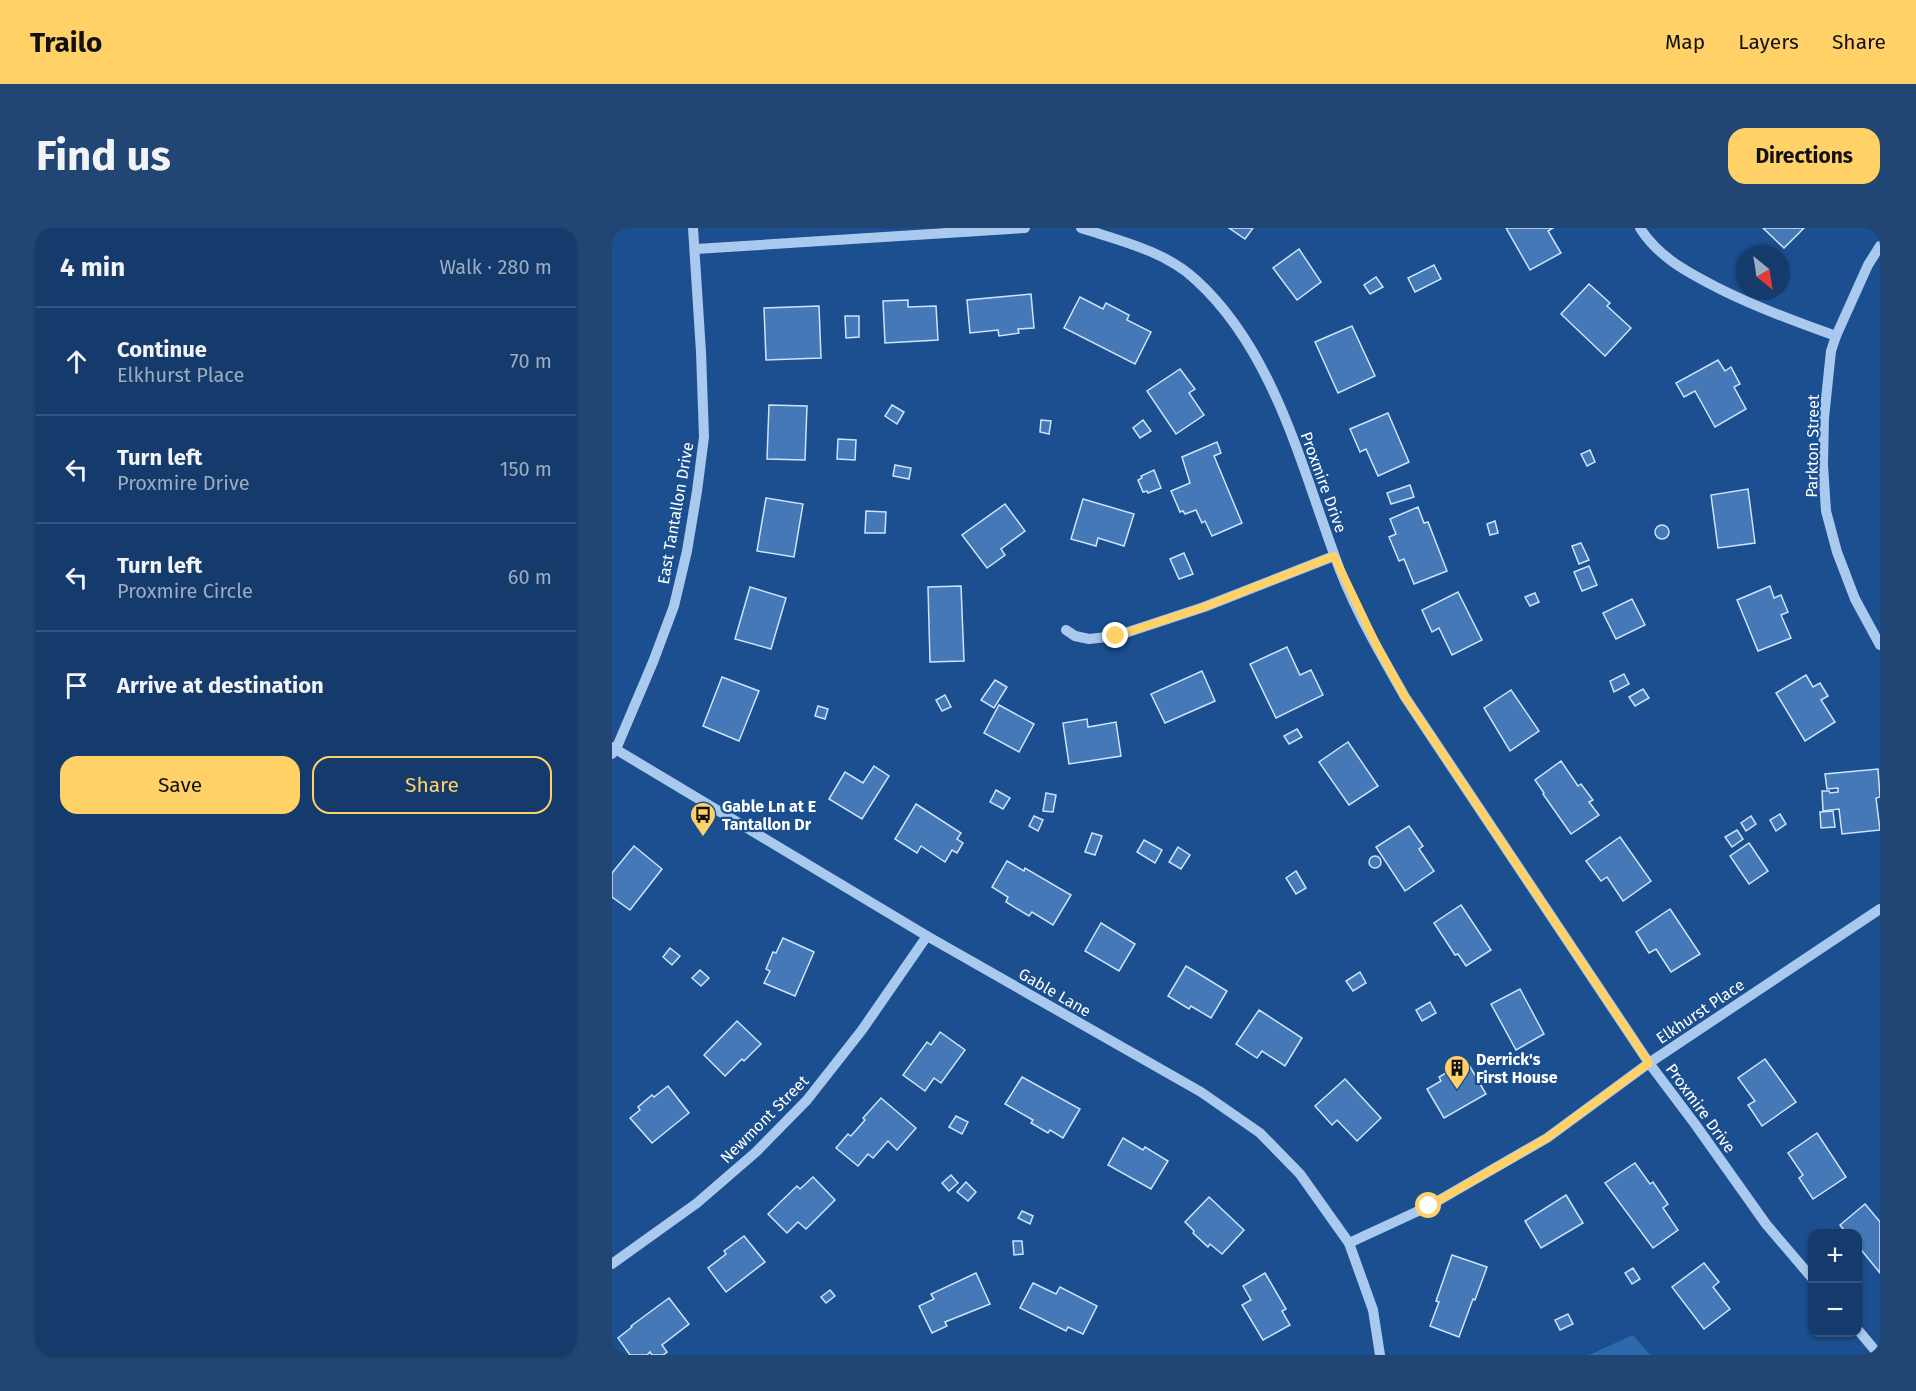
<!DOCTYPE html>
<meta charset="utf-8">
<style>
body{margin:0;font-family:"Fira Sans",sans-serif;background:#214673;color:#f1f3f6}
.controls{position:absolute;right:18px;bottom:18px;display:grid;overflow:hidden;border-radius:12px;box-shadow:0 2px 4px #0004}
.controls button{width:54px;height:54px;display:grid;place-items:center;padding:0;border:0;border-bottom:2px solid #33557e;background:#143b6b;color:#f1f3f6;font:30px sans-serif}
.compass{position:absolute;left:1124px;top:18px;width:54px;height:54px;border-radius:50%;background:#143b6b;box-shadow:0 2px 4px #0004;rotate:150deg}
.stop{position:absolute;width:18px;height:18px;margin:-14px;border:4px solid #ffd166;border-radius:50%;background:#fff}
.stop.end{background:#ffd166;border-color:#fff;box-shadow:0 2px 6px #0008}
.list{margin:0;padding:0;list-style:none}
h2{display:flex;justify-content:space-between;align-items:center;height:78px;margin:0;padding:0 24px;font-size:26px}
h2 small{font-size:20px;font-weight:400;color:#9dadc1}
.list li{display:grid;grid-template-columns:39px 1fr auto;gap:18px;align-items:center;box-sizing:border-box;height:108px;padding:0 24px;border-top:2px solid #33557e}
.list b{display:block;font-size:22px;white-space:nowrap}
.list p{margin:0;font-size:20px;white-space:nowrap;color:#9dadc1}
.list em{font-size:20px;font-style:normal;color:#9dadc1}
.actions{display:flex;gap:12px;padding:18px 24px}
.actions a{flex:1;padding:14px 0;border:2px solid #ffd166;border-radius:18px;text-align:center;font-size:21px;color:#ffd166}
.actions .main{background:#ffd166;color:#111}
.icon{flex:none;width:33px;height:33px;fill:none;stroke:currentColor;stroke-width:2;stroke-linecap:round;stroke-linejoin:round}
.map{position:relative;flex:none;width:1268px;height:1127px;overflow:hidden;border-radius:18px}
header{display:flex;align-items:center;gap:36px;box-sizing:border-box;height:84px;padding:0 30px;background:#ffd166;color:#111}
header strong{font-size:28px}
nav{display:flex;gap:33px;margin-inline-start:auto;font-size:21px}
.intro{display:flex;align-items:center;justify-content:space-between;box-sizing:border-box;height:144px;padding:0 36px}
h1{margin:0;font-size:42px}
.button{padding:15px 27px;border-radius:18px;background:#ffd166;color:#111;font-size:21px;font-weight:700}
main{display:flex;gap:36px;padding:0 36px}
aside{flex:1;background:#143b6b;border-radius:18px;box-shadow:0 2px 4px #0004}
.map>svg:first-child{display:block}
.green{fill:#2e69ad}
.building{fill:#4478b7;stroke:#cfe3fa;stroke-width:1.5}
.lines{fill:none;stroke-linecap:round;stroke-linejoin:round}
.minor{stroke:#a9c9ee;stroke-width:10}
.route{stroke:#ffd166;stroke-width:8}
.labels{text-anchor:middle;stroke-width:4.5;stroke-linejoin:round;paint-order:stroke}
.street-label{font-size:16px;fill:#fff;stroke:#1b4f8f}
.poi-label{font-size:16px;font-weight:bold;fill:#fff;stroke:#1b4f8f;text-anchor:start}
</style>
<header>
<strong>Trailo</strong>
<nav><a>Map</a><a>Layers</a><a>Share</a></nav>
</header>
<div class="intro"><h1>Find us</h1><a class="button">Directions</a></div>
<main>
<aside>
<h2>4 min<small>Walk · 280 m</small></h2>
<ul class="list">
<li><svg class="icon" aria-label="ahead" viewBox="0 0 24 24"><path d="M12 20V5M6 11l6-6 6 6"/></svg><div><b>Continue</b><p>Elkhurst Place</p></div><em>70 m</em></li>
<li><svg class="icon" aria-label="left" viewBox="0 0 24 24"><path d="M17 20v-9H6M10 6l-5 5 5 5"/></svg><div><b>Turn left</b><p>Proxmire Drive</p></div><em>150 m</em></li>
<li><svg class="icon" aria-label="left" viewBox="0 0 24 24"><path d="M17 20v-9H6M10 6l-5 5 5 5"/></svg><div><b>Turn left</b><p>Proxmire Circle</p></div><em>60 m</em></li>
<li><svg class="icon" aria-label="arrive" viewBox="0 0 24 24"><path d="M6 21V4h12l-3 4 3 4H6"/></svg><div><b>Arrive at destination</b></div></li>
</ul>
<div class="actions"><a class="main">Save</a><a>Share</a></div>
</aside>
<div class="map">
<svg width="1268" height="1127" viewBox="0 0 1268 1127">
<rect width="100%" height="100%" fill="#1b4f8f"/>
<polygon class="green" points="1021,1107 1038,1127 977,1127"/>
<g class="building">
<polygon points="617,0 641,0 633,11"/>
<polygon points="894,0 941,0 936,3 949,25 918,42"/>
<polygon points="1151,0 1192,0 1172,20"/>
<polygon points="687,21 709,54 685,72 661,40"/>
<polygon points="822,37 829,51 803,64 796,50"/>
<polygon points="764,49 771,59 758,66 752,57"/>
<polygon points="977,56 998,75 995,78 1019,100 993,128 949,86"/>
<polygon points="419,66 422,100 406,101 407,105 387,108 386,102 358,105 355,72"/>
<polygon points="468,69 491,81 494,75 517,87 515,92 539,104 523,136 452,100"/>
<polygon points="296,72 296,79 324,78 326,112 273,115 271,73"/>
<polygon points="207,78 209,130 154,132 152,80"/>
<polygon points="233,88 247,88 247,109 234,110"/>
<polygon points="740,98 763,148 726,165 703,114"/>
<polygon points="1106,132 1113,143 1119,139 1128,156 1122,159 1134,181 1103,199 1083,163 1072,169 1064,155"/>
<polygon points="568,141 583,161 577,165 592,187 564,206 535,163"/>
<polygon points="157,177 195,178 193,232 155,231"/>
<polygon points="280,177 292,184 285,196 273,188"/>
<polygon points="776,185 797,234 766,248 754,221 748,224 738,201"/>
<polygon points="429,192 439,193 437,206 428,204"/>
<polygon points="531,192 539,203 528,210 521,200"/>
<polygon points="226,211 244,212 243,232 225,231"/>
<polygon points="605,214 609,225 602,228 630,295 600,308 593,293 590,295 584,282 573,286 571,283 568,284 559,263 578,255 570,229"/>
<polygon points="978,222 983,234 975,238 969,226"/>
<polygon points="283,237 299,240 297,251 281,248"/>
<polygon points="542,242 549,260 536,265 535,263 531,264 526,252 530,250 529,248"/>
<polygon points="798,257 802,269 779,276 775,265"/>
<polygon points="1136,261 1143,315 1106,320 1099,267"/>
<polygon points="154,270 191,276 182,329 145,323"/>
<polygon points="471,271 522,286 512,318 486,310 484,318 459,311"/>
<polygon points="393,276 413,303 389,321 393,327 375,340 350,307"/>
<polygon points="806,279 812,295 816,294 835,343 802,356 792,331 787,333 777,309 784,306 778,291"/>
<polygon points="254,283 274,284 273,305 253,305"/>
<polygon points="883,293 886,305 878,307 875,296"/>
<circle cx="1050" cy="304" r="7"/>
<polygon points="969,315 977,332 967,336 960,318"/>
<polygon points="572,325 581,346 567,351 558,331"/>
<polygon points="977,338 985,357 970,363 962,344"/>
<polygon points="349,358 352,433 318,434 316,359"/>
<polygon points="1158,358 1162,370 1169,367 1176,384 1169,387 1179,410 1146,423 1125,372"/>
<polygon points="138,359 174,370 159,421 123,411"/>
<polygon points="846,364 870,412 840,427 827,400 820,404 810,382"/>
<polygon points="923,365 927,374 918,378 913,369"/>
<polygon points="1020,371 1033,397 1004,411 991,385"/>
<polygon points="675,419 688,447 699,442 711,467 664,490 638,436"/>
<polygon points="590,443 603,473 553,495 539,466"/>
<polygon points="1012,446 1017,456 1002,464 998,453"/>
<polygon points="1194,447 1201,459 1208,455 1216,468 1209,472 1223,494 1193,513 1164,465"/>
<polygon points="110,449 147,463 127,513 91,498"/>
<polygon points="383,452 395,459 382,480 369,472"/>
<polygon points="1031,461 1037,470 1023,478 1017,469"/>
<polygon points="899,462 927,503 898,523 872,480"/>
<polygon points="333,467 339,479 330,483 324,472"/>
<polygon points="387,477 422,496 407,524 372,505"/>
<polygon points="206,478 216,481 213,491 203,488"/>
<polygon points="475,491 476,499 504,494 509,528 457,536 451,495"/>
<polygon points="685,501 690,509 677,516 672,508"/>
<polygon points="736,514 766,558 737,577 707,534"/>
<polygon points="949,533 966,558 969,556 981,572 977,574 987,587 959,606 931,566 932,565 923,552"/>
<polygon points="262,538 277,548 250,591 217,571 233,544 251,555"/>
<polygon points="1266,541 1268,569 1264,570 1268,602 1230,606 1227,581 1211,583 1210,563 1217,563 1218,565 1226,564 1226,560 1215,561 1213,546"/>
<polygon points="384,562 398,570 391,581 378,574"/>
<polygon points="434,565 444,567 441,584 431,583"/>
<polygon points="304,576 349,605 345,611 351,615 345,625 340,622 333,634 309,618 305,625 283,611"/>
<polygon points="1221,583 1223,599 1209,600 1208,584"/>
<polygon points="1168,586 1174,596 1164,603 1158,592"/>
<polygon points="422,588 431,592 426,603 417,598"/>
<polygon points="1139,588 1144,596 1134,603 1129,595"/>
<polygon points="797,598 811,618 807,621 822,643 793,663 764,619"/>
<polygon points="1125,602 1131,611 1120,619 1113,609"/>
<polygon points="480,605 490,608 483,627 473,624"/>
<polygon points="1008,609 1039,653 1011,673 995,649 989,653 974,633"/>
<polygon points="532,612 550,622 543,635 525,624"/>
<polygon points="1137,615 1156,643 1137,656 1118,628"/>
<polygon points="22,618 50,641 18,682 0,669 0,645"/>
<polygon points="566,619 578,627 569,641 557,634"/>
<circle cx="763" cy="634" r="6"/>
<polygon points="395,633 412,643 413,640 459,667 441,697 420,684 417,688 394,674 396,669 380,659"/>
<polygon points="684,643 694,660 684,666 674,650"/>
<polygon points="849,677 879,722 854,738 846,726 843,727 822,695"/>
<polygon points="1058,681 1088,726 1059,744 1044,721 1037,725 1024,704"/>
<polygon points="489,695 523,716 507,743 473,723"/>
<polygon points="171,710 202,724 183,768 152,755 158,743 154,741 161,724 164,725"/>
<polygon points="58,720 68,728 60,737 51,729"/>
<polygon points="574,738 615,763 599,790 579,778 577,781 556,768"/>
<polygon points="88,742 97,750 89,758 80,750"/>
<polygon points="748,744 754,755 741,763 734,753"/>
<polygon points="908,761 932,806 904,822 879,776"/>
<polygon points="818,774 824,785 810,793 804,782"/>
<polygon points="647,782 690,810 673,838 650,823 645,830 624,816"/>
<polygon points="125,793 149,816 132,833 130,831 113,848 92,827"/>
<polygon points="328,804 353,822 329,855 322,850 313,863 291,847 315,814 319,817"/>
<polygon points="1153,831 1184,874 1150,898 1136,877 1143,873 1126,850"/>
<polygon points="857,837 874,866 832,890 815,861 829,853 827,849 844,839 846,843"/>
<polygon points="410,849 468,881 451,910 438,902 436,905 419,895 421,892 393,876"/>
<polygon points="733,851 769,890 745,913 725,892 720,897 703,878"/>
<polygon points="56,858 77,885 40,915 18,890 28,882 26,879 40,867 42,869"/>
<polygon points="269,870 304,900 285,922 276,913 261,930 256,926 246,938 224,920 236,906 239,908 253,892 251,890"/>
<polygon points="344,888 356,894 350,906 337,899"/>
<polygon points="1205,905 1234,949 1201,971 1187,950 1191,947 1176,925"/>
<polygon points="511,910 531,922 533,919 556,933 539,961 496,937"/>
<polygon points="1023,935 1038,956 1041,954 1056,976 1051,980 1066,1002 1041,1020 993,955"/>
<polygon points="339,947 346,955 337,963 330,955"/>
<polygon points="201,949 223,972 194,1001 186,994 175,1005 156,986 185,958 188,961"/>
<polygon points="354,954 364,964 356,973 345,964"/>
<polygon points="954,967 971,995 929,1020 913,993"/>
<polygon points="597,969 632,1002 610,1026 598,1016 596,1019 581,1005 582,1003 573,994"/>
<polygon points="1253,976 1268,994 1268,1045 1246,1018 1246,1006 1235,1006 1228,997"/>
<polygon points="410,983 421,988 418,996 406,990"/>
<polygon points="132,1008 153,1034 114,1064 96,1040 114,1026 112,1023"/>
<polygon points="401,1013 410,1013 411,1026 402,1027"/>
<polygon points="840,1027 875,1039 863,1072 861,1071 847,1109 818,1098 827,1074 824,1073"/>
<polygon points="1092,1035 1107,1054 1101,1059 1118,1081 1092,1101 1060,1059"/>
<polygon points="1021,1040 1028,1051 1020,1056 1013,1045"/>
<polygon points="364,1045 378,1076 333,1094 335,1098 320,1105 307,1078 322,1071 319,1066"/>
<polygon points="653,1045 674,1081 670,1083 678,1097 651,1112 630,1077 639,1072 631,1058"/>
<polygon points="421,1055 444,1066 448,1059 485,1078 471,1106 456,1099 454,1103 408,1080"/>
<polygon points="218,1062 223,1068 214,1075 209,1069"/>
<polygon points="57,1070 77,1096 50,1117 55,1124 51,1127 40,1127 38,1124 35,1127 18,1127 6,1110 20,1099 19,1098"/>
<polygon points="956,1086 961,1096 948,1102 943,1092"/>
</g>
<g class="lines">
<g class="minor">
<path d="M469,0C509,13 553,23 584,52C660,121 688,233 722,326C739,376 767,423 793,469L1037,835L1083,896L1154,996L1200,1050"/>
<path d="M1028,0C1047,30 1077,45 1108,61C1146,80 1184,94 1224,108"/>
<polyline points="1268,18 1256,37 1224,108 1219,123 1212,190 1211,237 1214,283 1225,324 1243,371 1268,417"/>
<polyline points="84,21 413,0"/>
<polyline points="454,402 463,408 477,411 504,408 592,379 722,328"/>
<polyline points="0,519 315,708 589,864 648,905 688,946 737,1015 761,1082 768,1127"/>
<polyline points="0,526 4,521 41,434 62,378 75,323 85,263 92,209 89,124 81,0"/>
<polyline points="737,1015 817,978 935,910 1037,835 1268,681"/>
<polyline points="0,1036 85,975 144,924 195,872 250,802 315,708"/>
<polyline points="1246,1102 1267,1127"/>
</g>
</g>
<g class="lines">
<polyline class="route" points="504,408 592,379 722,328 765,418 793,469 1037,835 935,910 817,978"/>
</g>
<defs>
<symbol id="bus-pin" viewBox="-11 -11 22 30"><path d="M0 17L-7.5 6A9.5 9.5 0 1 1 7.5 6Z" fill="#ffd166" stroke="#1b4f8f"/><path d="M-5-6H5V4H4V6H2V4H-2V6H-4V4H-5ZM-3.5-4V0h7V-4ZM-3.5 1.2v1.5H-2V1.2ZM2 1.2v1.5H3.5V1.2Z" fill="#111"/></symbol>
<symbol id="building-pin" viewBox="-11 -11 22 30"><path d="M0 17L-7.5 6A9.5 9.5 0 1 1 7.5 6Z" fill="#ffd166" stroke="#1b4f8f"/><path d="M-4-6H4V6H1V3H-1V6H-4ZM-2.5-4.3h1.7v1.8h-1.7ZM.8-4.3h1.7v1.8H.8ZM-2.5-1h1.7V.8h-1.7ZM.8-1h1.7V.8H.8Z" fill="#111"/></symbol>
</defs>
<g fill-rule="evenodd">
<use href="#bus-pin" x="76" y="572" width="30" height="40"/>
<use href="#building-pin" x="830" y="825" width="30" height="40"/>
</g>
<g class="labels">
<g class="street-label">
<text transform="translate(1200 218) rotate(-89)" y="6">Parkton Street</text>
<text transform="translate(712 254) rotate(70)" y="6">Proxmire Drive</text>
<text transform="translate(63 285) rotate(-80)" y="6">East Tantallon Drive</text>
<text transform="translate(443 764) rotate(30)" y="6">Gable Lane</text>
<text transform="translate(1088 783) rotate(-34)" y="6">Elkhurst Place</text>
<text transform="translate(1089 880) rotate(54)" y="6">Proxmire Drive</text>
<text transform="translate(152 891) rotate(-45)" y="6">Newmont Street</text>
</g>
<g class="poi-label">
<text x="110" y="584">Gable Ln at E<tspan x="110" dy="18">Tantallon Dr</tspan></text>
<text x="864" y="837">Derrick's<tspan x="864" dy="18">First House</tspan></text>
</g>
</g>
</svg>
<div class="controls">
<button>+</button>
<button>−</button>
</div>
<svg class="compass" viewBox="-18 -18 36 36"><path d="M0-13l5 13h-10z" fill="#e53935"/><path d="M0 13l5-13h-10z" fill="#9dadc1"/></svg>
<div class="stop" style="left:817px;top:978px"></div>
<div class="stop end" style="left:504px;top:408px"></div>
</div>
</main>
